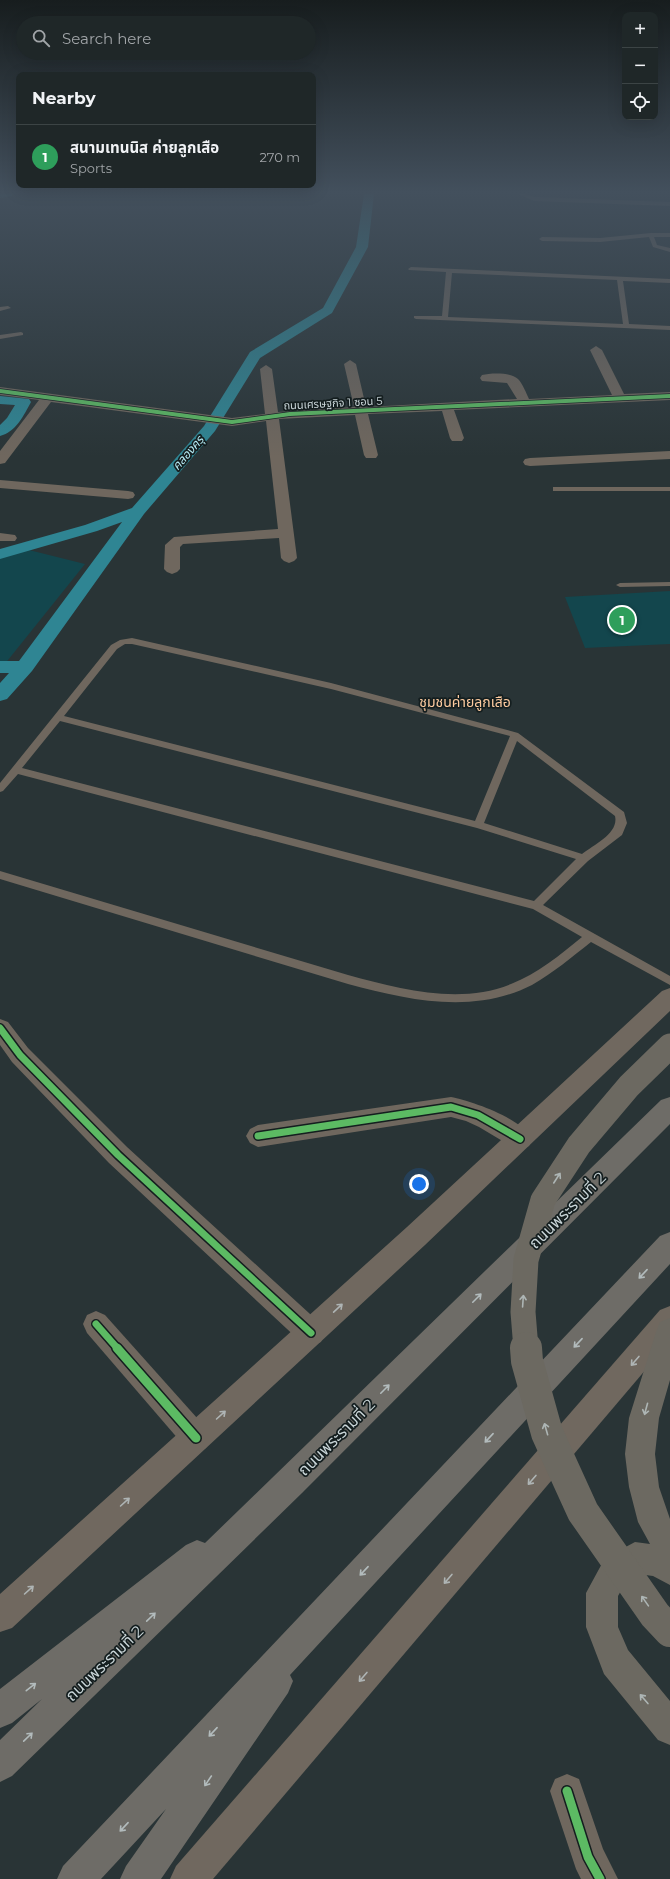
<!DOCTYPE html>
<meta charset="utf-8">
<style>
body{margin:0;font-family:Montserrat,"Noto Sans Thai",sans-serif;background:#272f30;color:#f1f3f6}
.controls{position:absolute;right:12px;top:12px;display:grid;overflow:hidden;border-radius:8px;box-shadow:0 4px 16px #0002}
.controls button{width:36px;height:36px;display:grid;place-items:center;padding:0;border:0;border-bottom:1px solid #3c4445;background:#1f2728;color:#f1f3f6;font:20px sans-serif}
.you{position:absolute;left:419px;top:1184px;width:14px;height:14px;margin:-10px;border:3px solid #fff;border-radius:50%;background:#1a73e8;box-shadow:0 0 0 6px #1a73e833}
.badge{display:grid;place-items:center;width:26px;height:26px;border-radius:50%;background:#1a73e8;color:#fff;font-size:13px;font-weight:700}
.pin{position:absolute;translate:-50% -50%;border:2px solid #fff;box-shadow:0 1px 4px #0006}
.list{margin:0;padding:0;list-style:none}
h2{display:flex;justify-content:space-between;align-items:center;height:52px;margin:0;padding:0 16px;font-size:17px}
h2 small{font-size:13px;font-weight:400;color:#a1a5a8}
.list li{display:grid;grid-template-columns:26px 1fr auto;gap:12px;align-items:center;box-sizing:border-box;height:64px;padding:0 16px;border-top:1px solid #3c4445}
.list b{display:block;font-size:15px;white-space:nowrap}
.list p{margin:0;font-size:13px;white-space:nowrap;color:#a1a5a8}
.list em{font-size:13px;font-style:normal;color:#a1a5a8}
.icon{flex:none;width:22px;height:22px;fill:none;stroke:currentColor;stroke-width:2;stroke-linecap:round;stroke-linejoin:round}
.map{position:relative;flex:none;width:670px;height:1879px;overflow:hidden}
.search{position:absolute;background:#1f2728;box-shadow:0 4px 16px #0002;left:16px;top:16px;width:300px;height:44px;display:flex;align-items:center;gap:10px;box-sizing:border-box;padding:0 14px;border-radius:22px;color:#a1a5a8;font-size:15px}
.panel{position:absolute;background:#1f2728;box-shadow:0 4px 16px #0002;left:16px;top:72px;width:300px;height:116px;border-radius:8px}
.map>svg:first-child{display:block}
.green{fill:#13464d}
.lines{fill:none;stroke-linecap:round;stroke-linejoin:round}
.canal{fill:#2f8593;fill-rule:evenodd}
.service{fill:#6f675e;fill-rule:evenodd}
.minor{fill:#6f675e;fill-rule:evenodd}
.secondary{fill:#70685f;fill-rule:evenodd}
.primary{fill:#6c6961;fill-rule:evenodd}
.trunk{fill:#6e6c67;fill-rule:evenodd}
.primary-bridge-far1{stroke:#6c6961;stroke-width:25}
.primary-bridge{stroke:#6c6961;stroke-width:32}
.cycleway-far2-casing{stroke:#141e1f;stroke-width:5.5}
.cycleway-far1-casing{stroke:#141e1f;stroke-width:10}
.cycleway-casing{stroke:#141e1f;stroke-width:12}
.cycleway-far2{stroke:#5cba63;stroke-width:4}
.cycleway-far1{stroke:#5cba63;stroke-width:7}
.cycleway{stroke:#5cba63;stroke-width:9}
.oneway{stroke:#adb5b4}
.oneway2{stroke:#b2bbbc}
.oneway3{stroke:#aeb4b4}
.labels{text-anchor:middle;stroke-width:3.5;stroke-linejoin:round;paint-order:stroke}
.far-street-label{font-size:11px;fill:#c9d5d8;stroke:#141e1f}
.far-water-label{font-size:12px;font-style:italic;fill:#b7edf6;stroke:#141e1f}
.neighbourhood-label{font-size:14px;fill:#fdcba0;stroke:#141e1f}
.near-street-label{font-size:16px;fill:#c9d5d8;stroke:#141e1f}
</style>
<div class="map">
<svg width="670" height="1879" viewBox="0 0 670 1879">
<rect width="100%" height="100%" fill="#293436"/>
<g class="green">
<polygon points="21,548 85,564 0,670 0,555"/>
<polygon points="670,591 670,644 585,648 565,597"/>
</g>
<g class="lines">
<g class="canal">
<polygon points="0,194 13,194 12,196 0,198"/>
<polygon points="364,194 374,194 368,247 332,313 260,358 215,431 144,514 32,671 7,699 0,701 0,683 9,673 0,673 0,661 19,661 122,522 97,531 0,559 0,549 85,525 132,508 204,426 250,352 323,308 356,247"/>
<path d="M0,396L29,399L31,402C24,415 16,432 0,436V425L7,418L15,405L0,404Z"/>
</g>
<g class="service">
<polygon points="518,194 524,194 535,197 670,202 670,206 534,201"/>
<polygon points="651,233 670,233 670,237 654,237 657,245 670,248 670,252 653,247 649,237 600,242 542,241 539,239 542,237 600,238"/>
<path d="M411,267L670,279V283L623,281L629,324L670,326V330L416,319L414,318V316H442L446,272L409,270L408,269ZM452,273L617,280L623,324L448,317Z"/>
<polygon points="0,307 8,306 11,308 0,311"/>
<polygon points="21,332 23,333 23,335 0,339 0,335"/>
<rect x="553" y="487" width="117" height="4"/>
<polygon points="670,582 670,586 620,587 616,585 620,583"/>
<path d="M132,638L331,683L518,733L624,812L627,823L622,835L588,861L543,905L670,976V985L591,942C572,957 553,973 532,985C473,1015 408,1000 348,984L0,879V871L348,975C399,989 460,1005 511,984C537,974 560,955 582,937L533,909L18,774L3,791L0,792V783L111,645L120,640ZM125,644H132L331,689L510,736L475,821L64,716L117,649ZM60,721L477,828L576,859L534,901L22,768ZM517,741L615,816C619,833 595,844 582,854L484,823Z"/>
</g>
<g class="minor">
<path d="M596,346L602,350L624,394L670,392V400L454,410L464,438L462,441H452L450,438L442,411L368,414L378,455L376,458H366L364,455L355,415L279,419L297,558L294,561L289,563L284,561L281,558L279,538L183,544L180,547V569L177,572L172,574L167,572L164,569L165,545L174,537L278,529L266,421L232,426L51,402L5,463L0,464V451L39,400L0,395V387L232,418L265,414L260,369L266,365L272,369L278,412L354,407L344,364L350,360L356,364L366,407L517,399L507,383L482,381L480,378L482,375C491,373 510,372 518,379C523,384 526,393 529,399L612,395L590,350Z"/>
<polygon points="670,451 670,459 530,466 525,465 523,462 525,459 530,458"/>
<polygon points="0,480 128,491 133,492 135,495 133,498 128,499 0,488"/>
<polygon points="0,533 15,535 17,538 15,541 0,541"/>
<polygon points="0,1019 8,1022 28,1048 127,1147 321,1324 324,1333 321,1342 311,1346 301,1342 109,1163 12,1062 0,1045"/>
<path d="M451,1097C472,1101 523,1119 532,1139L529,1146L520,1150L511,1146L479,1127L466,1121L451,1117L258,1147L250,1143L246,1136L250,1129L258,1125Z"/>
<polygon points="96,1311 105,1315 206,1428 210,1438 206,1448 196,1452 186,1448 87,1333 83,1324 87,1315"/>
<polygon points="567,1774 579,1779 603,1849 618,1879 581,1879 576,1869 550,1791 555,1779"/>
</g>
<g class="secondary">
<polygon points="670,988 670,1011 425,1245 12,1628 0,1632 0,1594 407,1227 662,991"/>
<polygon points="670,1306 670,1341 213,1879 170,1879 176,1866 660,1310"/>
</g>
<polygon class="primary" points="670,1318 670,1380 659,1418 655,1454 659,1487 670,1519 670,1585 653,1576 638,1574 627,1580 618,1596 618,1627 628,1650 670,1701 670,1745 658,1740 604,1674 586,1627 586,1593 605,1558 635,1542 650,1544 638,1522 629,1487 625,1454 629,1418 656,1332 660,1322"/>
<g class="trunk">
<polygon points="670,1097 670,1124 302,1493 12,1776 0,1782 0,1740 42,1699 12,1723 0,1728 0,1689 186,1545 197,1540 205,1543 661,1100"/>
<polygon points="670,1232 670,1264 290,1675 293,1681 288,1693 161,1879 120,1879 126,1866 166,1809 101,1879 57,1879 63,1866 660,1236"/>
</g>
<polyline class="primary-bridge-far1" points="526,1349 523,1312 526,1260 543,1200 579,1145 629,1086 670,1046"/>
<polyline class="primary-bridge" points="526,1348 527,1361 547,1433 583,1512 655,1615 670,1631"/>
<defs>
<polyline id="cycleway-far2" points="0,391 232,422 290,414 670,396"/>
<g id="cycleway-far1">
<polyline points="0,1028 20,1055 118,1155 311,1333"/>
<polyline points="258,1136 451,1107 478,1115 520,1139"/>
<polyline points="96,1324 118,1349"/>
</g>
<g id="cycleway">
<polyline points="117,1348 196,1438"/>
<polyline points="567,1791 588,1857 600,1879"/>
</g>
</defs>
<use href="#cycleway-far2" class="cycleway-far2-casing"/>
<use href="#cycleway-far1" class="cycleway-far1-casing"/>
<use href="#cycleway" class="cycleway-casing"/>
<use href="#cycleway-far2" class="cycleway-far2"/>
<use href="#cycleway-far1" class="cycleway-far1"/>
<use href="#cycleway" class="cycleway"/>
</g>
<defs><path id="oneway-shaft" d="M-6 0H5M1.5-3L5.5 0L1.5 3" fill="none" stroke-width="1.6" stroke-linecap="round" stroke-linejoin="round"/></defs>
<g class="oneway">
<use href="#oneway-shaft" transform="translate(557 1178) rotate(-57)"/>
<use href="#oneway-shaft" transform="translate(523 1301) rotate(-86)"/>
<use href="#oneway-shaft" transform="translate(646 1409) rotate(105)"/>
<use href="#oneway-shaft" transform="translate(546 1429) rotate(-106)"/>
<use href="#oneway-shaft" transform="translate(645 1601) rotate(-125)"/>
<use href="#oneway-shaft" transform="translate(644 1699) rotate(-131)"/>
</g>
<g class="oneway2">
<use href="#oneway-shaft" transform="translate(643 1274) rotate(133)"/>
<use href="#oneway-shaft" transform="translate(477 1298) rotate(-45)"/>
<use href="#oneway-shaft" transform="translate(578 1343) rotate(133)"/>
<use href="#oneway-shaft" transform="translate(385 1389) rotate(-45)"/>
<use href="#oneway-shaft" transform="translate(489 1438) rotate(133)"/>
<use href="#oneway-shaft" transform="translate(364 1571) rotate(133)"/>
<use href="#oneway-shaft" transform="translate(151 1617) rotate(-44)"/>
<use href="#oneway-shaft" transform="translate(31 1687) rotate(-38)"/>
<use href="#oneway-shaft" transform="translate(213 1732) rotate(133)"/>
<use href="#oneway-shaft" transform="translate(28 1737) rotate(-44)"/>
<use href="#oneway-shaft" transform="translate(208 1781) rotate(124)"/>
<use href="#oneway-shaft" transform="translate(124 1827) rotate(133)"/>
</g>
<g class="oneway3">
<use href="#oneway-shaft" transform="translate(338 1308) rotate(-43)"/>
<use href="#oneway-shaft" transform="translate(635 1361) rotate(131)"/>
<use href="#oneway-shaft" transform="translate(221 1415) rotate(-42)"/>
<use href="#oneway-shaft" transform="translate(532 1480) rotate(131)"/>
<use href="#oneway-shaft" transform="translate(125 1502) rotate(-42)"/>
<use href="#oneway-shaft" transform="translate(448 1579) rotate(131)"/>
<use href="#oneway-shaft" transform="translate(29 1590) rotate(-42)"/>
<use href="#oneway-shaft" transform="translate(363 1677) rotate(131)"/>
</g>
<linearGradient id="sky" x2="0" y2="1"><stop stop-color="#171d1e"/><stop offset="0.42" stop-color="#43505d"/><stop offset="1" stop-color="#43505d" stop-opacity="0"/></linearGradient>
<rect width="670" height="457" fill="url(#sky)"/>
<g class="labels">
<g class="far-street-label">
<text transform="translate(333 403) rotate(-3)" y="4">ถนนเศรษฐกิจ 1 ซอน 5</text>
</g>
<g class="far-water-label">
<text transform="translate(188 453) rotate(-49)" y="4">คลองครุ</text>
</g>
<g class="neighbourhood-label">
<text x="465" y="707">ชุมชนค่ายลูกเสือ</text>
</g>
<g class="near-street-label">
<text transform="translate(567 1210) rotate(-45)" y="6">ถนนพระรามที่ 2</text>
<text transform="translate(336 1437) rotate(-45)" y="6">ถนนพระรามที่ 2</text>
<text transform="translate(104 1663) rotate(-44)" y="6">ถนนพระรามที่ 2</text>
</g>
</g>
</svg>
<div class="controls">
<button>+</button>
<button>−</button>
<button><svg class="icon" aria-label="locate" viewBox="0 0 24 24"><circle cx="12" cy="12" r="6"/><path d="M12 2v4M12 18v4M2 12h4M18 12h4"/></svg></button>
</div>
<div class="you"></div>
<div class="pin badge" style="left:622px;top:620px;background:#2e9e5b">1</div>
<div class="search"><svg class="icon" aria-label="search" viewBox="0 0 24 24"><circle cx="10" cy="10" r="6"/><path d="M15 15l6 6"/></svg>Search here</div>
<section class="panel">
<h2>Nearby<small></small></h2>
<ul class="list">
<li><span class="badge" style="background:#2e9e5b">1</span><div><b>สนามเทนนิส ค่ายลูกเสือ</b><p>Sports</p></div><em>270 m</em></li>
</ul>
</section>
</div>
